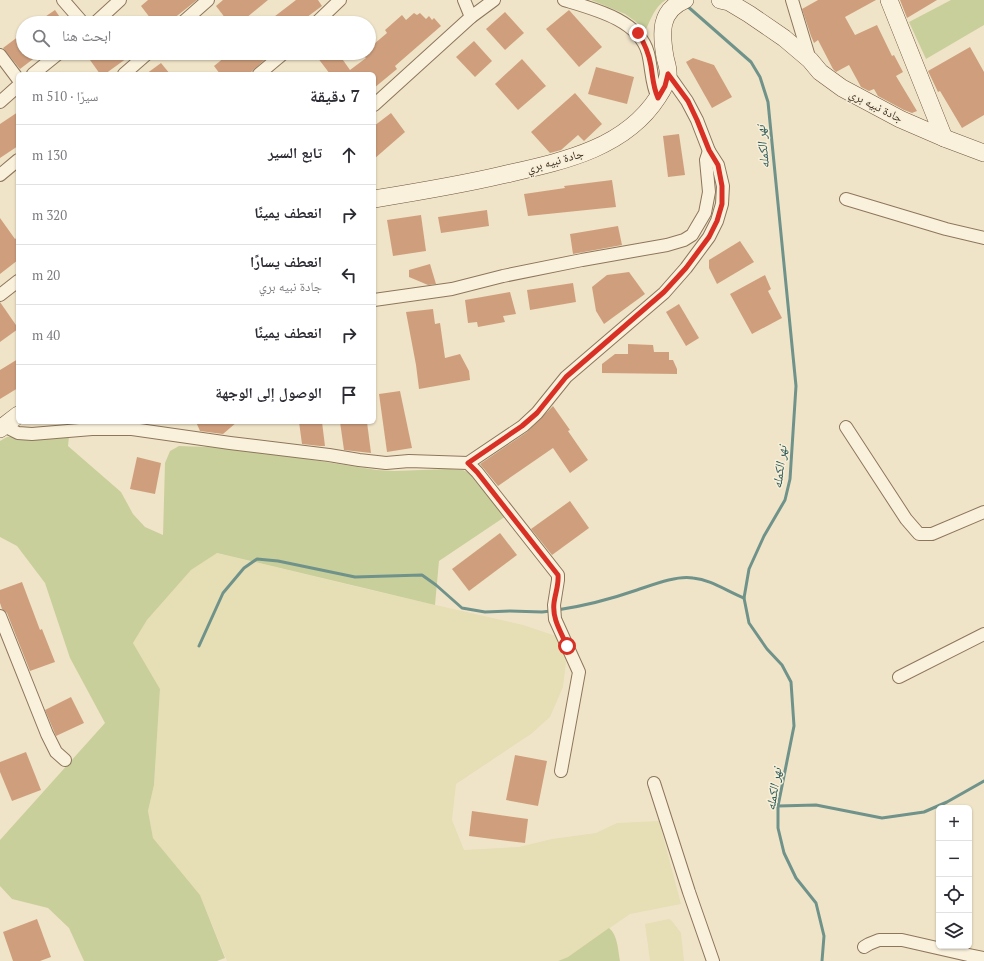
<!DOCTYPE html>
<html lang="ar">
<meta charset="utf-8">
<style>
body{margin:0;font-family:"PT Serif","Noto Naskh Arabic",serif;background:#f2f2f3;color:#2b2b33;direction:rtl}
.controls{position:absolute;right:12px;bottom:12px;display:grid;overflow:hidden;border-radius:6px;box-shadow:0 1px 3px #0004}
.controls button{width:36px;height:36px;display:grid;place-items:center;padding:0;border:0;border-bottom:1px solid #e1e1e2;background:#fff;color:#2b2b33;font:20px sans-serif}
.stop{position:absolute;width:12px;height:12px;margin:-9px;border:3px solid #d93025;border-radius:50%;background:#fff}
.stop.end{background:#d93025;border-color:#fff;box-shadow:0 1px 4px #0008}
.list{margin:0;padding:0;list-style:none}
h2{display:flex;justify-content:space-between;align-items:center;height:52px;margin:0;padding:0 16px;font-size:17px}
h2 small{font-size:13px;font-weight:400;color:#7c7c81}
.list li{display:grid;grid-template-columns:26px 1fr auto;gap:12px;align-items:center;box-sizing:border-box;height:60px;padding:0 16px;border-top:1px solid #e1e1e2}
.list b{display:block;font-size:15px;white-space:nowrap}
.list p{margin:0;font-size:13px;white-space:nowrap;color:#7c7c81}
.list em{font-size:13px;font-style:normal;color:#7c7c81}
.icon{flex:none;width:22px;height:22px;fill:none;stroke:currentColor;stroke-width:2;stroke-linecap:round;stroke-linejoin:round}
.map{position:relative;flex:none;width:984px;height:961px;overflow:hidden;direction:ltr}
.search{position:absolute;background:#fff;box-shadow:0 1px 3px #0004;left:16px;top:16px;width:360px;height:44px;display:flex;align-items:center;gap:10px;box-sizing:border-box;padding:0 14px;border-radius:22px;color:#7c7c81;font-size:15px}
.panel{position:absolute;background:#fff;box-shadow:0 1px 3px #0004;left:16px;top:72px;width:360px;height:352px;border-radius:6px;direction:rtl}
.map>svg:first-child{display:block}
.farmland{fill:#e6deb5}
.green{fill:#c9cf9b}
.lines{fill:none;stroke-linecap:round;stroke-linejoin:round}
.stream{stroke:#6f938a;stroke-width:3}
.building{fill:#cf9f7d}
.street-casing{stroke:#8d765c;stroke-width:14}
.secondary-casing{stroke:#6f573f;stroke-width:18}
.street{stroke:#faf1dc;stroke-width:12}
.secondary{stroke:#faf1dc;stroke-width:17}
.route{stroke:#d93025;stroke-width:5}
.labels{text-anchor:middle;stroke-width:3;stroke-linejoin:round;paint-order:stroke}
.street-label{font-size:12px;fill:#3d2e20;stroke:#f7eed8}
.water-label{font-size:13px;font-style:italic;fill:#2f5d5a;stroke:#f7eed8}
</style>
<div class="map">
<svg width="984" height="961" viewBox="0 0 984 961">
<rect width="100%" height="100%" fill="#f0e4c8"/>
<g class="farmland">
<polygon points="216,553 366,589 523,625 556,636 566,662 563,687 550,717 531,734 456,784 452,820 464,850 519,847 552,839 596,833 617,823 659,821 681,904 630,914 568,957 558,961 227,961 200,895 153,838 148,811 154,785 160,689 133,643 147,620 191,570"/>
<polygon points="669,919 672,921 681,933 684,961 650,961 645,924"/>
</g>
<g class="green">
<path d="M591,0H666C655,6 651,19 646,29L625,14Z"/>
<polygon points="951,0 984,0 984,25 926,59 909,22"/>
<polygon points="7,437 69,437 68,446 121,492 133,514 145,527 163,535 165,463 170,451 179,446 236,448 377,470 394,471 449,469 463,470 472,474 506,516 439,561 435,605 217,553 191,570 147,620 133,643 160,689 154,785 148,811 153,838 200,895 225,958 217,961 84,961 69,928 48,908 12,899 0,886 0,840 105,723 70,658 45,583 17,546 0,537 0,441"/>
<path d="M609,928C618,935 618,951 620,961H558L568,957Z"/>
</g>
<g class="lines">
<g class="stream">
<polyline points="686,5 751,62 760,77 768,102 796,386 790,479 785,500 764,536 749,569 744,598 749,623 767,649 782,665 791,682 794,726 778,806 778,828 784,853 796,878 816,903 824,936 822,961"/>
<path d="M557,610C584,606 611,599 637,590C652,585 677,575 693,578C712,580 726,591 744,598"/>
<polyline points="199,646 223,593 244,568 257,559 278,561 355,577 422,575 436,585 462,608 485,612 510,611 542,612 551,611"/>
<polyline points="778,806 816,805 882,818 924,812 947,802 984,781"/>
</g>
</g>
<g class="building">
<polygon points="148,0 197,0 168,23 154,23 141,6"/>
<polygon points="223,0 268,0 240,23 229,23 216,6"/>
<polygon points="296,0 318,0 322,6 299,23 266,23"/>
<polygon points="818,0 876,0 845,17 855,35 877,25 892,56 894,55 903,72 896,76 917,111 912,113 904,110 878,96 874,89 869,91 861,87 849,65 836,72 833,69 818,40 814,43 811,36 802,9"/>
<polygon points="900,0 937,0 907,18"/>
<polygon points="55,10 64,23 36,23"/>
<polygon points="569,10 602,47 579,67 546,29"/>
<polygon points="505,12 524,33 505,50 486,29"/>
<polygon points="414,13 417,15 420,13 426,19 429,16 432,20 434,18 441,26 395,66 397,69 374,88 374,74 330,74 314,53 338,53 350,70 366,58 361,53 369,53 369,37 374,44 387,33 385,30 402,15 406,20"/>
<polygon points="23,33 23,53 41,53 20,69 3,48"/>
<polygon points="474,41 492,61 475,77 456,57"/>
<polygon points="970,47 984,72 984,115 962,128 940,91 938,92 928,71"/>
<polygon points="85,53 134,53 105,74 100,74"/>
<polygon points="230,53 272,53 249,74 220,74 214,66"/>
<polygon points="693,58 714,65 732,97 712,108 686,62"/>
<polygon points="522,59 546,86 518,110 495,84"/>
<polygon points="161,63 170,74 146,74"/>
<polygon points="596,67 634,77 627,104 588,94"/>
<polygon points="575,93 602,124 584,141 578,135 561,150 550,153 531,132"/>
<polygon points="18,112 18,146 0,158 0,124"/>
<polygon points="391,113 405,132 374,159 374,126"/>
<polygon points="679,134 685,175 668,177 663,136"/>
<polygon points="612,180 616,207 528,216 524,194 565,188 564,186"/>
<polygon points="487,210 489,226 441,233 438,217"/>
<polygon points="421,215 426,251 393,256 387,220"/>
<polygon points="0,218 15,239 18,237 18,260 0,274"/>
<polygon points="618,226 622,245 573,254 570,234"/>
<polygon points="740,241 754,262 717,284 709,268 709,260"/>
<polygon points="430,264 436,284 428,285 409,277 409,270"/>
<polygon points="629,272 645,294 604,324 596,311 592,287 607,275"/>
<polygon points="765,275 771,289 768,291 782,318 752,334 730,294"/>
<polygon points="573,283 576,302 530,310 527,290"/>
<polygon points="510,292 516,314 503,316 505,322 478,327 477,322 468,323 465,300"/>
<polygon points="0,302 18,328 18,329 0,342"/>
<polygon points="679,304 699,338 686,346 666,312"/>
<polygon points="433,309 435,324 440,323 445,358 460,354 469,371 470,380 419,389 416,365 406,312"/>
<polygon points="628,344 653,345 654,352 669,352 669,360 673,360 677,369 677,374 602,373 602,364 615,354 628,354"/>
<polygon points="18,359 18,388 0,399 0,370"/>
<polygon points="400,391 412,448 387,452 379,394"/>
<polygon points="553,406 570,430 568,431 588,460 570,473 553,448 498,486 480,464 527,432"/>
<polygon points="196,422 237,422 223,434 200,431"/>
<polygon points="299,422 322,422 325,446 320,446 302,444"/>
<polygon points="340,422 367,422 371,453 344,450"/>
<polygon points="137,457 161,463 155,494 130,489"/>
<polygon points="570,501 589,528 552,555 531,529"/>
<polygon points="500,533 517,555 469,591 452,569"/>
<polygon points="22,582 40,630 42,629 55,662 30,671 7,613 2,609 0,603 0,590"/>
<polygon points="71,697 84,723 56,736 45,710"/>
<polygon points="26,752 41,790 12,801 0,772 0,762"/>
<polygon points="515,755 547,761 538,806 506,800"/>
<polygon points="472,811 528,819 525,843 469,836"/>
<polygon points="37,919 51,957 40,961 13,961 3,932"/>
</g>
<g class="lines">
<defs>
<g id="street">
<polyline points="63,0 83,23"/>
<polyline points="464,0 471,17"/>
<path d="M564,0C594,9 639,20 648,53C652,69 651,84 658,98"/>
<polyline points="792,0 810,60"/>
<polyline points="95,23 120,0"/>
<polyline points="182,23 208,0"/>
<polyline points="316,23 340,0"/>
<polyline points="0,55 18,79"/>
<polyline points="33,74 59,53"/>
<polyline points="124,74 148,53"/>
<polyline points="259,74 284,53"/>
<polyline points="0,102 18,86"/>
<polyline points="374,105 471,17 494,0"/>
<polyline points="0,175 18,160"/>
<polyline points="846,199 946,229 984,238"/>
<polyline points="0,295 18,281"/>
<polyline points="374,300 452,289 503,276 582,260 667,245 684,240 692,235 705,213 709,192 706,160 709,151"/>
<polyline points="4,426 18,433 32,434 92,429 132,429 230,443 329,455 359,460 386,463 409,461 468,463 477,472 558,575 558,580 554,605 555,619 579,672 561,771"/>
<polyline points="846,427 906,519 919,534 932,534 984,512"/>
<polyline points="468,463 523,426 537,413 566,377 664,293 686,268 709,237 717,221 722,204 723,186 718,165 709,151 697,120 687,101 668,74"/>
<polyline points="0,616 47,734 56,752 65,760"/>
<polyline points="899,677 984,634"/>
<polyline points="654,783 689,892 713,961"/>
<polyline points="864,947 869,944 879,940 902,940 968,955 984,958"/>
</g>
<g id="secondary">
<polyline points="720,0 729,2 749,14 784,38 810,60 820,72 842,88 900,119 944,138 984,153"/>
<polyline points="889,0 944,138"/>
<path d="M374,199C417,192 460,185 502,175C559,162 624,150 658,97C662,91 667,83 668,75C669,70 666,62 665,57C661,33 659,11 685,0"/>
<polyline points="0,429 18,415"/>
</g>
</defs>
<use href="#street" class="street-casing"/>
<use href="#secondary" class="secondary-casing"/>
<use href="#street" class="street"/>
<use href="#secondary" class="secondary"/>
</g>
<g class="lines">
<path class="route" d="M567,646C561,632 552,619 554,603C555,594 559,585 558,575L477,472L468,463L522,426L537,413L566,377L664,292L686,268L709,237L717,221L722,204V186L718,165L709,150L697,120L688,101L668,74L665,86L658,98C653,87 653,78 651,66C649,54 645,44 638,33"/>
</g>
<g class="labels">
<g class="street-label">
<text transform="translate(876 106) rotate(27)" y="4">جادة نبيه بري</text>
<text transform="translate(555 161) rotate(-16)" y="4">جادة نبيه بري</text>
</g>
<g class="water-label">
<text transform="translate(762 147) rotate(-96)" y="5">نهر الكمله</text>
<text transform="translate(779 467) rotate(-83)" y="5">نهر الكمله</text>
<text transform="translate(773 789) rotate(-81)" y="5">نهر الكمله</text>
</g>
</g>
</svg>
<div class="controls">
<button>+</button>
<button>−</button>
<button><svg class="icon" aria-label="locate" viewBox="0 0 24 24"><circle cx="12" cy="12" r="6"/><path d="M12 2v4M12 18v4M2 12h4M18 12h4"/></svg></button>
<button><svg class="icon" aria-label="layers" viewBox="0 0 24 24"><path d="M12 4l9 5-9 5-9-5zM3 14l9 5 9-5"/></svg></button>
</div>
<div class="stop" style="left:567px;top:646px"></div>
<div class="stop end" style="left:638px;top:33px"></div>
<div class="search"><svg class="icon" aria-label="search" viewBox="0 0 24 24"><circle cx="10" cy="10" r="6"/><path d="M15 15l6 6"/></svg>ابحث هنا</div>
<section class="panel">
<h2>7 دقيقة<small>سيرًا · 510 m</small></h2>
<ul class="list">
<li><svg class="icon" aria-label="ahead" viewBox="0 0 24 24"><path d="M12 20V5M6 11l6-6 6 6"/></svg><div><b>تابع السير</b></div><em>130 m</em></li>
<li><svg class="icon" aria-label="right" viewBox="0 0 24 24"><path d="M7 20v-9h11M14 6l5 5-5 5"/></svg><div><b>انعطف يمينًا</b></div><em>320 m</em></li>
<li><svg class="icon" aria-label="left" viewBox="0 0 24 24"><path d="M17 20v-9H6M10 6l-5 5 5 5"/></svg><div><b>انعطف يسارًا</b><p>جادة نبيه بري</p></div><em>20 m</em></li>
<li><svg class="icon" aria-label="right" viewBox="0 0 24 24"><path d="M7 20v-9h11M14 6l5 5-5 5"/></svg><div><b>انعطف يمينًا</b></div><em>40 m</em></li>
<li><svg class="icon" aria-label="arrive" viewBox="0 0 24 24"><path d="M6 21V4h12l-3 4 3 4H6"/></svg><div><b>الوصول إلى الوجهة</b></div></li>
</ul>
</section>
</div>
